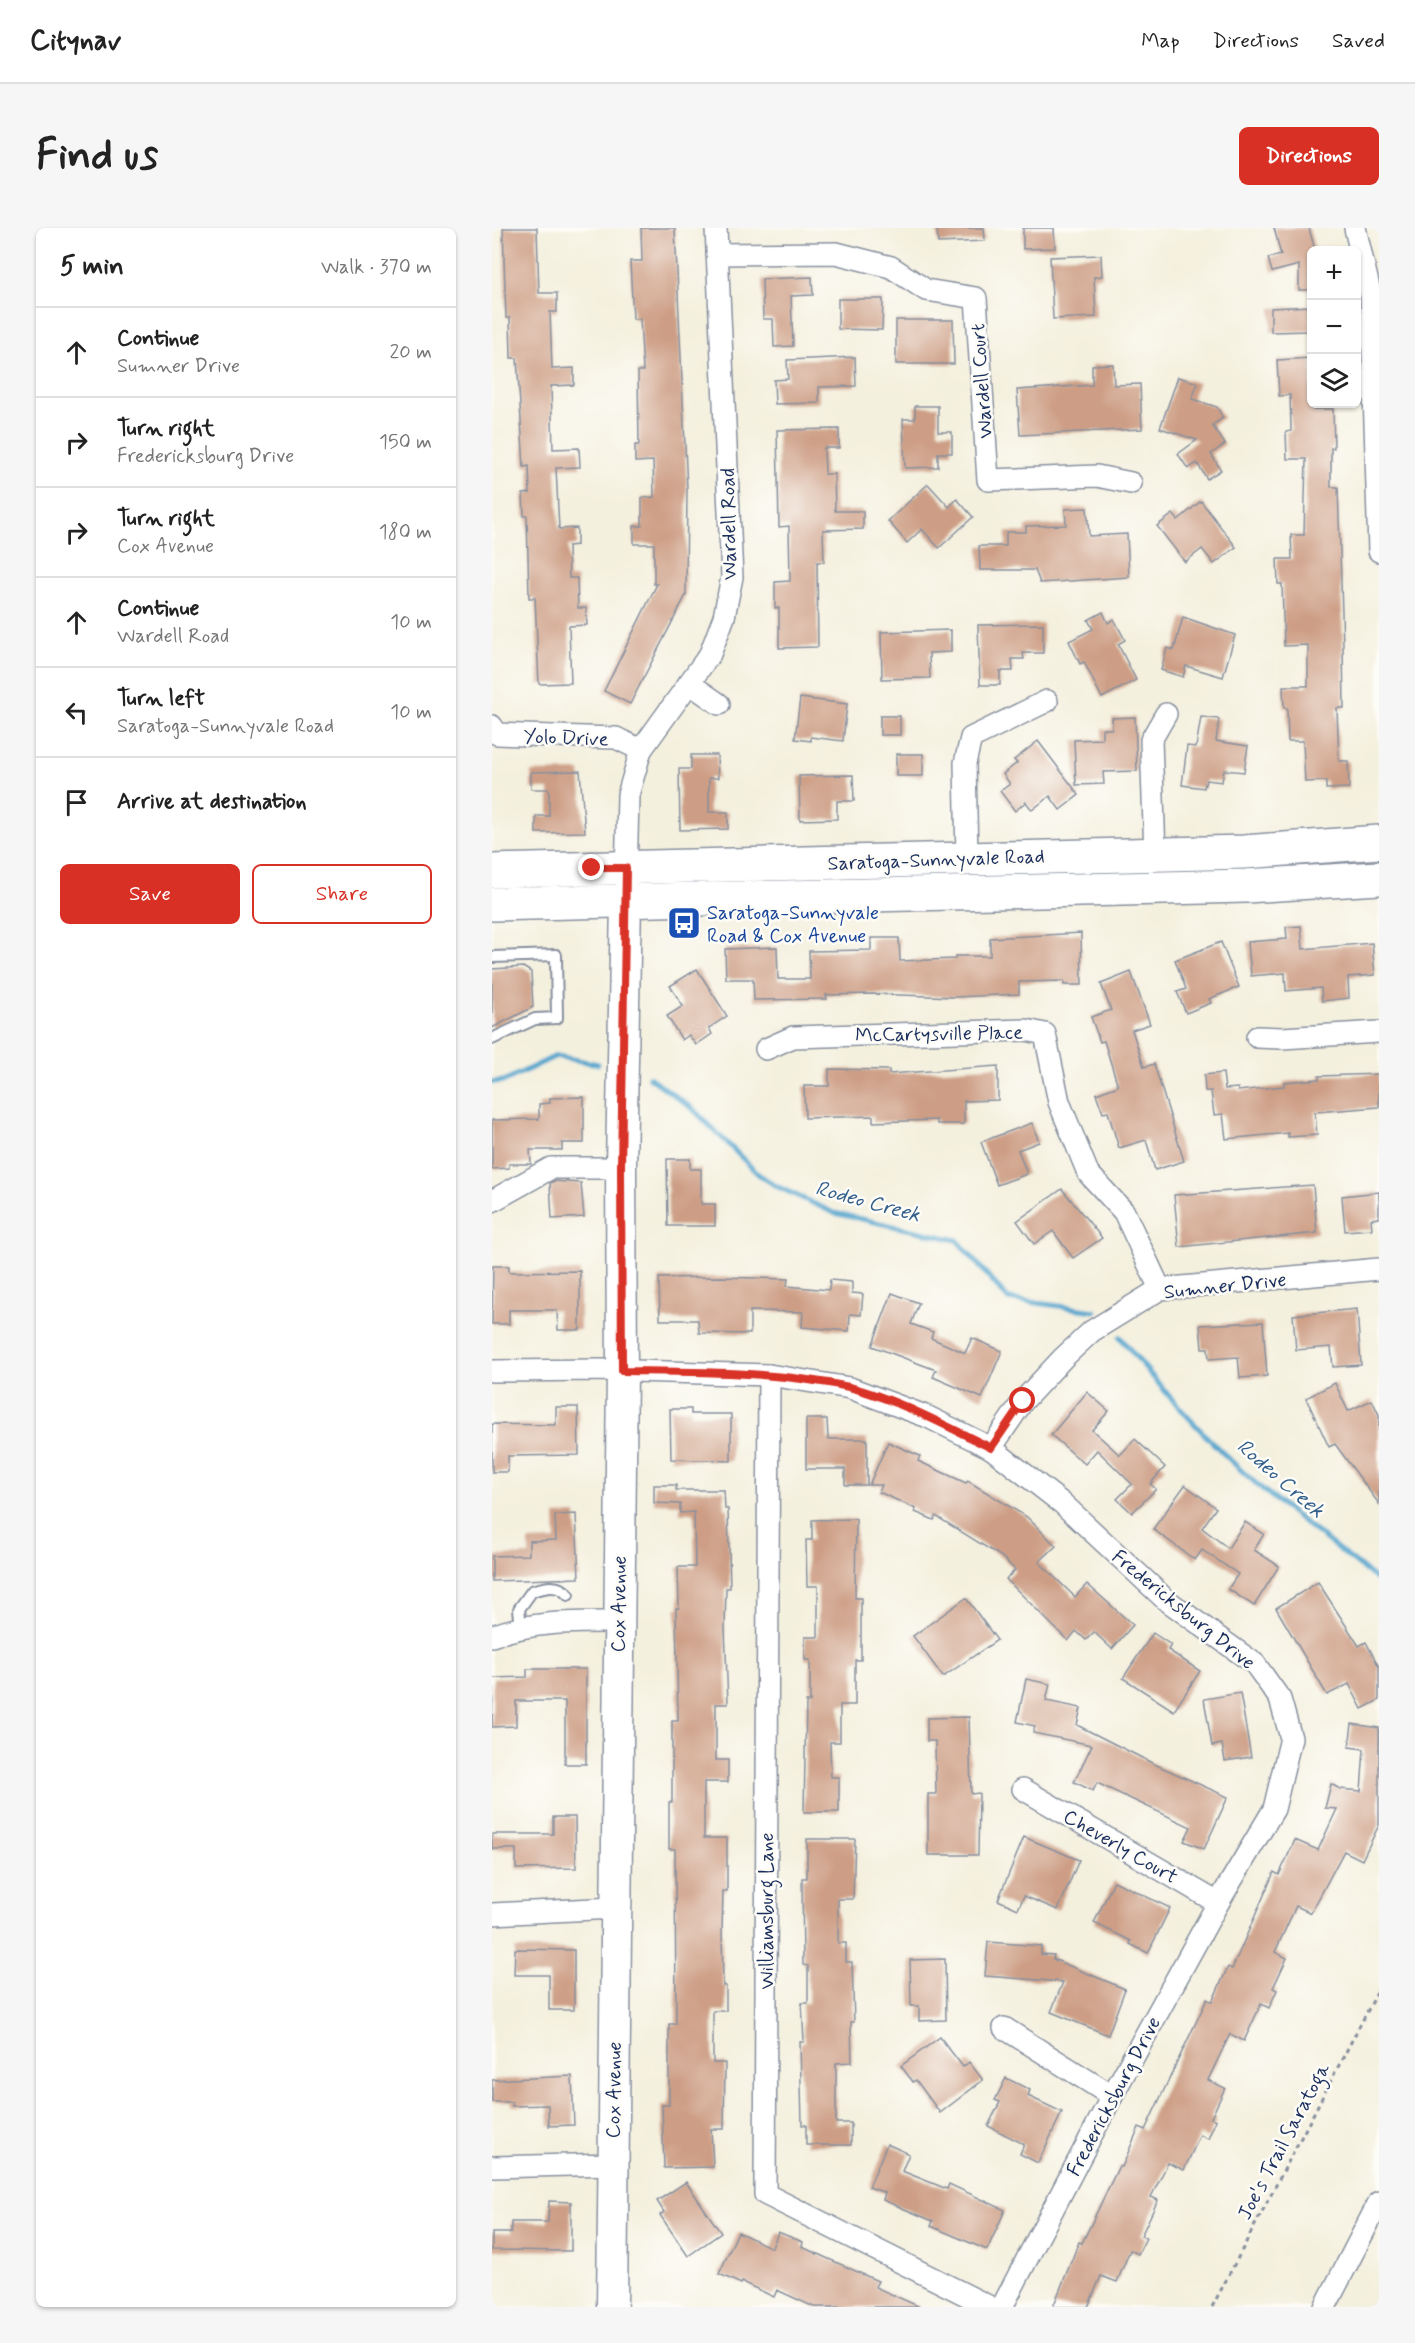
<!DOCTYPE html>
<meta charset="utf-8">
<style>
body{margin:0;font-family:Mynerve,sans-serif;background:#f6f6f6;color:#222}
.controls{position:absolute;right:18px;top:18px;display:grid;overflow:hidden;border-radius:9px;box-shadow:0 2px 4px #0004}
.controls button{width:54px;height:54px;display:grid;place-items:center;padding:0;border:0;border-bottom:2px solid #e0e0e0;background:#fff;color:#222;font:30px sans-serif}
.stop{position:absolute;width:18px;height:18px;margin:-14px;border:4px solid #d93025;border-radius:50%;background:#fff}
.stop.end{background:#d93025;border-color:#fff;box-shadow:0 2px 6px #0008}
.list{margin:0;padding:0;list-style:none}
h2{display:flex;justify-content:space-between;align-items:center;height:78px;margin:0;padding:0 24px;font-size:26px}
h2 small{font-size:20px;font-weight:400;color:#767676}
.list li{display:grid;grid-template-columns:39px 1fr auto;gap:18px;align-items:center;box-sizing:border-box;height:90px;padding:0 24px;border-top:2px solid #e0e0e0}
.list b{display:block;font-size:22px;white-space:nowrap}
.list p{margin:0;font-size:20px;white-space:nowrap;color:#767676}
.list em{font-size:20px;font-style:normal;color:#767676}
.actions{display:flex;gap:12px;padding:18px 24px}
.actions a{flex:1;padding:14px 0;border:2px solid #d93025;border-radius:9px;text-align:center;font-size:21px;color:#d93025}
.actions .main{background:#d93025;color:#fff}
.icon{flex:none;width:33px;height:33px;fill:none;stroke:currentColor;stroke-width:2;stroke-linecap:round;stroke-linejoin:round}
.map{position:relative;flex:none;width:887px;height:2079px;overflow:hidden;border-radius:9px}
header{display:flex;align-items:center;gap:36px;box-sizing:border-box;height:84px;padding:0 30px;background:#fff;border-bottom:2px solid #e0e0e0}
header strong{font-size:28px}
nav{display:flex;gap:33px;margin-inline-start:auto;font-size:21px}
.intro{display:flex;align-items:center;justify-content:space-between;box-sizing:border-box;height:144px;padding:0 36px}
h1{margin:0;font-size:42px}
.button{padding:15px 27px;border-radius:9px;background:#d93025;color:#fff;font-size:21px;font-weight:700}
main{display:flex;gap:36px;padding:0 36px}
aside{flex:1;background:#fff;border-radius:9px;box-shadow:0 2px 4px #0004}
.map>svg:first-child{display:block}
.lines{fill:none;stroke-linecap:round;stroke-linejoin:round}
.stream{stroke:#53a5ce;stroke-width:5}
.building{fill:#cd9e85}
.lane-casing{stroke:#88909e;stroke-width:14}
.street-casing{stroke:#88909e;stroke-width:24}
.secondary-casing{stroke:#88909e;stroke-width:33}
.primary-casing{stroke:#88909e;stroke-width:36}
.path{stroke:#88909e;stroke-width:3;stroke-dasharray:4.5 4.5;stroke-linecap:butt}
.lane{stroke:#fff;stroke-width:10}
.street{stroke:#fff;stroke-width:21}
.secondary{stroke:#fff;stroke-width:30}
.primary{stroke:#fff;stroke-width:33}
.route{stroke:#d93025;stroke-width:8}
.labels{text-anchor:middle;stroke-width:5;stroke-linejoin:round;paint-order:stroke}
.street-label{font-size:20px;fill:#1b2f5e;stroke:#fdfcf7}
.transit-label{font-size:20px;fill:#164399;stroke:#fdfcf7;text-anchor:start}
.water-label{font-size:21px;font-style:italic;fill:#315e8b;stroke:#fdfcf7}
</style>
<header>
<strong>Citynav</strong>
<nav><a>Map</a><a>Directions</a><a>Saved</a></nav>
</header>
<div class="intro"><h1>Find us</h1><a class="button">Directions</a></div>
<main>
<aside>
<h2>5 min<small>Walk · 370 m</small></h2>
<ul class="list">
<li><svg class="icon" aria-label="ahead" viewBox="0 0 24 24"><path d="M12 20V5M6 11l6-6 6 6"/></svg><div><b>Continue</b><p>Sumner Drive</p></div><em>20 m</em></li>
<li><svg class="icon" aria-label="right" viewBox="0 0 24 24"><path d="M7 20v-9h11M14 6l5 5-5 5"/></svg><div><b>Turn right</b><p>Fredericksburg Drive</p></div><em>150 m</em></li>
<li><svg class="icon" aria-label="right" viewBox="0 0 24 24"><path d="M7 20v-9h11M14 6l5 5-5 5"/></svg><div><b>Turn right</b><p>Cox Avenue</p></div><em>180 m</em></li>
<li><svg class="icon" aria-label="ahead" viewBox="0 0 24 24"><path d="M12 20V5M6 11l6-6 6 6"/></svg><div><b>Continue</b><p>Wardell Road</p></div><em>10 m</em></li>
<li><svg class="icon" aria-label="left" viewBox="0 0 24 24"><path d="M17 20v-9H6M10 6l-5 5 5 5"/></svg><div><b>Turn left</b><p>Saratoga-Sunnyvale Road</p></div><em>10 m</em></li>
<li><svg class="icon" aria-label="arrive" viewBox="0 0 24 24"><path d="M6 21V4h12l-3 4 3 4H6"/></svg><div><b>Arrive at destination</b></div></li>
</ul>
<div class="actions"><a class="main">Save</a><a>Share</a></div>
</aside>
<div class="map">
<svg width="887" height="2079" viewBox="0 0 887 2079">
<rect width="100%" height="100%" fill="#fdfcf7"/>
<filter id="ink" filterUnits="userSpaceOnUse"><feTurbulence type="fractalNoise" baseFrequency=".0167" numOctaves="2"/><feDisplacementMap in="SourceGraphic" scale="12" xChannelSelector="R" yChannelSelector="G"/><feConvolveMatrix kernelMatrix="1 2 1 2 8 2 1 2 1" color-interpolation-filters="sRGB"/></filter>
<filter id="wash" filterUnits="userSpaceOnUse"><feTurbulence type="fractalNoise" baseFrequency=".008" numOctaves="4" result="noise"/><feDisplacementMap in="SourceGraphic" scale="24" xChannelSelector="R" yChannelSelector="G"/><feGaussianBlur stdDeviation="1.35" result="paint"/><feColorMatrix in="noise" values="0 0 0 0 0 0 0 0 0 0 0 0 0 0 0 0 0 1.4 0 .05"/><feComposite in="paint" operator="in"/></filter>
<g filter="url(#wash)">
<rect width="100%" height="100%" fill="#f4f0de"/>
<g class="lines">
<g class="stream">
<polyline points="157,849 200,880 266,946 284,958 342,985 465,1012 516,1071 603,1083"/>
<polyline points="0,854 12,853 64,828 106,836"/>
<path d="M628,1109C674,1167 732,1232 790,1277C822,1303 855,1327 887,1354"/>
</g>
</g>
<g id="blocks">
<g class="building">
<polygon points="11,0 45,0 47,65 65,65 65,84 58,84 60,141 82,140 82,157 59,158 61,221 87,220 88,239 64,240 67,301 85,300 85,317 76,318 77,350 85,350 86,380 94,380 95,397 77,398 79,455 47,456 43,370 37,370 35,288 32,288 31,266 38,265 37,238 32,239 25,130 19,130 18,90 14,90"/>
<polygon points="149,0 183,0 195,261 194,367 138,476 112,463 165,356 162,356 162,316 142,316 142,298 150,298 150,270 162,269 161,233 143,234 143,217 147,217 146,143 151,143 148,91 141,91 138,33 150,33"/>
<polygon points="445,0 492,0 493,13 446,15"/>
<polygon points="531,0 562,0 563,20 531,21"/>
<polygon points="782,0 817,0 823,22 819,22 819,62 807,62 807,37 780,44 776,30 789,27"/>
<polygon points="609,27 610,48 602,49 604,89 561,91 558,29"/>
<polygon points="320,49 321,67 299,68 301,118 282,119 281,91 271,91 270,51"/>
<polygon points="346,71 391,71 390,102 346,101"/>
<polygon points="819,78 819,103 779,104 779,80"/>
<polygon points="404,92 461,92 462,136 404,136"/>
<polygon points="363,129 364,158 327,159 327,175 283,176 282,152 296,151 295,132"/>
<polygon points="819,130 819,181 841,181 842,220 839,220 839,259 846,259 851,417 852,480 845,480 847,533 856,533 857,560 834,561 834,553 813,554 811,513 796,513 795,480 792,480 791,458 816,458 816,417 792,418 790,356 786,356 785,331 800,331 799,307 812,307 814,231 795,231 794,204 799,203 798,167 787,168 785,132"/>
<polygon points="621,136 622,157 648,156 650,201 528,207 525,162 600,157 600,137"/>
<polygon points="686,149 706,155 700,171 725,179 731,190 720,197 733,216 719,226 729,242 715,251 705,235 696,241 686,226 705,212 668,200"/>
<polygon points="423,178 446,178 446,204 460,204 460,225 446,225 446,239 413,240 411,191 423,191"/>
<polygon points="347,201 347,220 332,220 333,246 342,246 343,283 371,283 371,301 331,302 332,334 325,334 326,419 287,420 287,380 283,380 283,354 298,353 297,298 287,299 285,202"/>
<polygon points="436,256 457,279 465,271 481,289 447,320 430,301 415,315 396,293"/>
<polygon points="709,273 744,319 722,336 710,321 693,334 665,298 681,286 686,292"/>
<polygon points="595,280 597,308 635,306 637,349 548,355 543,342 488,342 487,318 514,318 514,304 534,304 534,298 574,297 573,281"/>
<polygon points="611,384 616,395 622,391 633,412 626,416 644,452 610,470 592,434 588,436 577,413 601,401 596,392"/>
<polygon points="691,389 743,407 731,449 694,438 691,449 669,442 675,420 682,422"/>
<polygon points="551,396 551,425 531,425 532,431 520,431 521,443 508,443 508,457 488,457 486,397"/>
<polygon points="459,402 459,424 437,425 438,450 390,451 389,404"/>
<polygon points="308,470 355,476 351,513 319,509 319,513 303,511"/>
<rect x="388" y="488" width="20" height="19"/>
<polygon points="643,489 645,543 611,544 612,556 584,557 582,512 610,511 610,501 620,501 620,490"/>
<polygon points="709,489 727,491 724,513 756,518 752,544 732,542 730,554 714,552 712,560 690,557 695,518 704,519"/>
<polygon points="546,513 587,567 568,582 558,568 540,582 534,574 523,583 508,563 518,556 511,546 525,535 522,532"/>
<rect x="404" y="526" width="27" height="22"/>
<polygon points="199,527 225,527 226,550 217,550 217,584 236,584 236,601 188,602 187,541 199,541"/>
<polygon points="88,543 93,604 44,605 44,588 57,588 57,561 39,561 39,544"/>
<polygon points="361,547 362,573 345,573 345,591 308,592 307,548"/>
<polygon points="809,698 811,721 880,715 883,747 856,749 857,770 830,773 829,760 794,763 793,745 759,748 756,714 795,711 794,699"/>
<polygon points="589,705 590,757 572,757 572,753 527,754 527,766 463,769 380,766 334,767 335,771 262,772 261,751 234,751 233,721 285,719 286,751 318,751 317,723 379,722 379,710 407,710 408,733 463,731 463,728 498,728 498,710"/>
<polygon points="729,714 747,759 717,771 719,775 694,785 685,764 694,761 683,732"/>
<polygon points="31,739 39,744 41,779 0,800 0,741"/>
<polygon points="205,741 235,788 217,800 220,806 204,817 197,807 190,812 175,788 191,778 178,758"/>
<polygon points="639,744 658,796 640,802 652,839 662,836 692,933 663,942 654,912 627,920 616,884 611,885 604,866 626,858 612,813 608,814 599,789 619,782 609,756"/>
<polygon points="506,838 506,872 472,873 472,896 445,896 445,892 381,894 381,888 313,890 312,858 337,858 337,841 397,842 397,846"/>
<polygon points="731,845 733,861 746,860 746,863 792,858 792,854 827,851 827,848 887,846 887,879 823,884 825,907 796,909 796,905 734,911 731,886 722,887 719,863 713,863 712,847"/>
<polygon points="92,869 92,915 70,915 70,922 38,922 39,936 17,936 17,940 0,941 0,892 47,891 47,876 58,875 58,870"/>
<polygon points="540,895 547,914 526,922 535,946 505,957 489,914"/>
<polygon points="175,931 198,931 198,941 209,941 209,976 223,976 223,998 176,998"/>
<polygon points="62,953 89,955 92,989 60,991 58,955"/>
<polygon points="821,957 825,1005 687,1019 682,967"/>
<polygon points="570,961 610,1010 581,1030 561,1003 542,1016 525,993"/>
<polygon points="887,964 887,990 879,991 880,1001 853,1003 850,968"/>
<polygon points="1,1038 17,1038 17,1044 88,1043 88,1102 66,1102 65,1082 17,1082 17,1096 0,1096"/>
<polygon points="228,1049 296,1051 295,1058 337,1062 338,1052 360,1054 360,1065 371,1066 369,1087 358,1086 357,1103 310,1099 311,1084 258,1083 258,1106 207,1105 206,1092 168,1092 167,1050"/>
<polygon points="400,1065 427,1075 419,1096 441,1104 439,1110 473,1125 480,1110 510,1123 490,1170 441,1149 444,1142 380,1118"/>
<polygon points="865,1081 869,1137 841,1139 839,1119 804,1122 801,1087"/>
<polygon points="771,1094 775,1148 748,1150 746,1129 717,1131 716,1120 710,1120 708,1097"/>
<polygon points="843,1155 856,1183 880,1172 887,1187 887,1276 843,1216 837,1219 814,1170"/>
<polygon points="595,1164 617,1183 600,1202 628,1227 643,1211 673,1239 658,1256 664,1261 640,1285 625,1271 640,1256 605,1222 593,1236 559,1207"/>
<polygon points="64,1179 86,1179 87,1227 16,1228 16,1244 0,1244 0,1196 64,1197"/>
<polygon points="178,1181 199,1181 199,1186 239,1186 239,1233 179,1231"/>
<polygon points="314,1191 335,1191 336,1211 375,1211 375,1257 353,1257 353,1241 314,1241"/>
<polygon points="396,1214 428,1228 426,1233 474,1255 476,1253 535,1289 564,1318 547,1334 583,1369 595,1356 641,1397 620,1421 602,1404 594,1412 584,1403 576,1413 514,1351 523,1342 510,1329 444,1288 442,1292 423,1284 424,1281 387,1264 390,1257 377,1257"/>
<polygon points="162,1257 184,1257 184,1262 232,1262 233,1281 236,1281 238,1360 234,1360 233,1399 236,1476 224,1476 224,1532 236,1532 236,1554 212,1554 212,1610 235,1610 235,1663 231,1663 230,1703 231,1758 234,1758 234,1783 221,1783 221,1835 233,1835 232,1901 219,1901 221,1939 172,1940 170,1877 177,1877 177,1796 184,1796 183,1621 177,1621 177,1574 180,1574 180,1493 186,1493 184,1380 187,1380 186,1339 203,1339 202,1284 188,1285 188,1276 162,1275"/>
<polygon points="693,1257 724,1280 710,1300 736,1320 753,1294 772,1306 762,1322 787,1338 762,1378 736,1361 746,1346 710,1322 703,1332 661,1301"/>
<polygon points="84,1286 87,1350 0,1353 0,1328 37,1327 37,1313 64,1312 63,1287"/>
<polygon points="364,1291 363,1370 369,1370 369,1432 363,1432 363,1477 348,1477 348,1514 338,1514 339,1549 347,1549 347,1584 312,1584 314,1474 318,1474 318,1432 313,1432 313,1409 326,1409 326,1358 315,1358 314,1312 320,1312 320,1292"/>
<polygon points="826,1354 867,1418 874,1414 887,1439 887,1472 870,1481 857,1456 835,1467 784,1380"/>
<polygon points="474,1370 505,1412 451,1449 421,1408"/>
<polygon points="661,1405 679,1417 676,1422 708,1443 682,1483 631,1450"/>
<polygon points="35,1441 94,1441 94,1536 73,1536 73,1473 24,1473 24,1498 0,1499 1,1450 35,1449"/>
<polygon points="534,1451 558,1456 554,1473 589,1480 585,1497 660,1535 736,1569 712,1621 692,1613 699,1599 605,1555 601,1563 582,1554 600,1517 541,1505 543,1498 525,1494"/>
<polygon points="748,1465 759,1529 733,1533 730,1516 720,1518 712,1471"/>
<polygon points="477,1489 479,1566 487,1565 486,1627 436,1627 436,1566 444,1566 443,1513 435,1513 435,1490"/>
<polygon points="860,1496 887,1500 887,1597 870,1632 852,1623 819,1685 804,1678 783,1724 795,1730 781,1760 785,1762 777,1780 769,1776 752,1813 738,1806 716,1852 733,1860 719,1890 724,1892 716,1911 708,1907 692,1942 676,1935 659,1969 666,1972 649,2008 654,2010 646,2026 638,2022 625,2054 609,2048 596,2079 561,2079 587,2014 590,2015 627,1938 630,1939 647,1899 653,1902 715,1771 720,1774 736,1739 740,1741 782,1644 787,1647 803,1612 826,1622 845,1581 833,1580 839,1556 848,1561 869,1563 872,1521 857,1519"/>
<polygon points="61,1589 83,1589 84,1640 24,1641 24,1621 0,1621 0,1606 61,1606"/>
<polygon points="532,1609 587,1632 566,1682 532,1668 526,1681 506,1672"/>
<polygon points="315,1611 363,1611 361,1671 346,1671 346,1715 354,1715 354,1734 360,1734 362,1794 359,1794 360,1834 344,1835 344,1895 359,1895 359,1917 314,1917 314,1897 310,1897 308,1814 312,1814 310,1775 316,1775 316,1738 311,1737 310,1650 315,1650"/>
<polygon points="622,1653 678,1680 656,1725 638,1716 639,1713 602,1695"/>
<polygon points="496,1714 549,1718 549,1726 562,1727 561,1731 633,1761 616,1807 559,1784 571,1754 493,1748"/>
<polygon points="23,1721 82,1722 82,1782 57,1782 57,1747 22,1747"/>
<polygon points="453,1731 454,1792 427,1793 427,1778 419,1778 418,1732"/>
<polygon points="448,1809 471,1839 477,1834 491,1852 448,1885 424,1852 421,1854 409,1838"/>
<polygon points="80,1848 82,1897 57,1898 56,1877 20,1878 20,1874 0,1874 0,1852"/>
<polygon points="514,1850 538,1862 536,1868 570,1884 546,1935 528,1926 532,1916 496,1898 508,1874 503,1872"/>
<polygon points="395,1916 417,1926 410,1943 455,1961 457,1956 513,1982 495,2022 439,1998 441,1993 391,1972 393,1965 377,1959"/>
<polygon points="194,1954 229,2005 196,2028 168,1987 172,1984 165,1973"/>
<polygon points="57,1973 79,1974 79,2023 0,2022 0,2005 19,2005 19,1994 56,1994"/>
<polygon points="246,2004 280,2020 286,2004 311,2014 310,2019 386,2053 383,2059 428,2079 322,2079 285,2062 282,2069 250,2054 249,2056 227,2046"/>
</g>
</g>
</g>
<g filter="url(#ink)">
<use href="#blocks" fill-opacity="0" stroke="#88909e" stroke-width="1.5"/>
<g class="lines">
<defs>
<g id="lane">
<polyline points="0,729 64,727 65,790 43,791 0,811"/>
<path d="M29,1399L27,1381L40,1363C53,1359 67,1355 76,1367"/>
</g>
<g id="street">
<polyline points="863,0 879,68 887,323"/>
<polyline points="225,26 344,25 399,39 434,62 484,70 496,252 605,248 639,255"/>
<polyline points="197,455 227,476"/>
<polyline points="0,498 5,506 124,510 149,522"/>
<polyline points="663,626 659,512 674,486"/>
<polyline points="475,630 473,535 479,510 555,473"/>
<polyline points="134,653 136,567 149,522 218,426 232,389 240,349 224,0"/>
<polyline points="765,809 790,810 887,804"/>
<polyline points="274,821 301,809 534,802 553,806 567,874 596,945 632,984 668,1061"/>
<polyline points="0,973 59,940 129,940"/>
<polyline points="0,1143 108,1142 277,1147 358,1160 436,1189 499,1220 571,1276 673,1371 763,1436 788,1471 799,1510 782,1581 726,1675 620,1868 510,2079"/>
<polyline points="277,1147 273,1966 498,2079"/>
<polyline points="499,1220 531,1173 571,1130 600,1103 668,1061 887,1041"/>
<path d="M0,1408C41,1393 82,1394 126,1394"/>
<polyline points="531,1561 726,1675"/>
<polyline points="0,1686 123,1680"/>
<polyline points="512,1800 620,1868"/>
<polyline points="0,1939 121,1936"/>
<polyline points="833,2079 887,1974"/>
</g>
<polyline id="secondary" points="120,2079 130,1143 129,940 134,673"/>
<g id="primary">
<polyline points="0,643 752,624 887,614"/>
<polyline points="0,676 754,658 887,650"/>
</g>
</defs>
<use href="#lane" class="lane-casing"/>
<use href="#street" class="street-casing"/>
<use href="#secondary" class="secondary-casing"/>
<use href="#primary" class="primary-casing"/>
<polyline class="path" points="720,2079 887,1761"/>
<use href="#lane" class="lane"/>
<use href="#street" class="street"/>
<use href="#secondary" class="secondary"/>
<use href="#primary" class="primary"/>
</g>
</g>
<g class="lines" filter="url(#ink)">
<path class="route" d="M100,640H134L129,940L130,1143C205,1144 283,1143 357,1159C402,1170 457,1199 499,1220L531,1173"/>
</g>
<defs>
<symbol id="bus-square" viewBox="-11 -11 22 22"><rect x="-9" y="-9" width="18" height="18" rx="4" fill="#1a4fb4" stroke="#fdfcf7"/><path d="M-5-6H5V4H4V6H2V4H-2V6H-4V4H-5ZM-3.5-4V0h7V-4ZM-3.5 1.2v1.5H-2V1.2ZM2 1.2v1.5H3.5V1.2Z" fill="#fff"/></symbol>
</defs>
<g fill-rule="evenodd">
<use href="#bus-square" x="173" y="676" width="38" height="38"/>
</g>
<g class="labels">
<g class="street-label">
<text transform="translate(489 153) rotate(-94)" y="7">Wardell Court</text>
<text transform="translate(236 296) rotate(-91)" y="7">Wardell Road</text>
<text transform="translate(74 509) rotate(2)" y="7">Yolo Drive</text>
<text transform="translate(444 631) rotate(-2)" y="7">Saratoga-Sunnyvale Road</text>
<text transform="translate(447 805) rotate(-1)" y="7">McCartysville Place</text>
<text transform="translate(733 1057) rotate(-6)" y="7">Sumner Drive</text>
<text transform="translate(126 1376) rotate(-89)" y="7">Cox Avenue</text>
<text transform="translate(692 1381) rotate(39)" y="7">Fredericksburg Drive</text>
<text transform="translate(629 1618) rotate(30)" y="7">Cheverly Court</text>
<text transform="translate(274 1683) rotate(-90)" y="7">Williamsburg Lane</text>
<text transform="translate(121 1862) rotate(-89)" y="7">Cox Avenue</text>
<text transform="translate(621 1868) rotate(-62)" y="7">Fredericksburg Drive</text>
<text transform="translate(791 1913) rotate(-62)" y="7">Joe's Trail Saratoga</text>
</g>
<g class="transit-label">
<text x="215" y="691">Saratoga-Sunnyvale<tspan x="215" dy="23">Road &amp; Cox Avenue</tspan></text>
</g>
<g class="water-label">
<text transform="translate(376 973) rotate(15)" y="7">Rodeo Creek</text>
<text transform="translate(789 1250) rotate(41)" y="7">Rodeo Creek</text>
</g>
</g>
</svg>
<div class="controls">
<button>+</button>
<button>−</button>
<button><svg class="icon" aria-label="layers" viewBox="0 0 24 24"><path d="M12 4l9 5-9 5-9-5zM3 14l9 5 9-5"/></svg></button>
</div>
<div class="stop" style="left:531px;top:1173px"></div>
<div class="stop end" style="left:100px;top:640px"></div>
</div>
</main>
